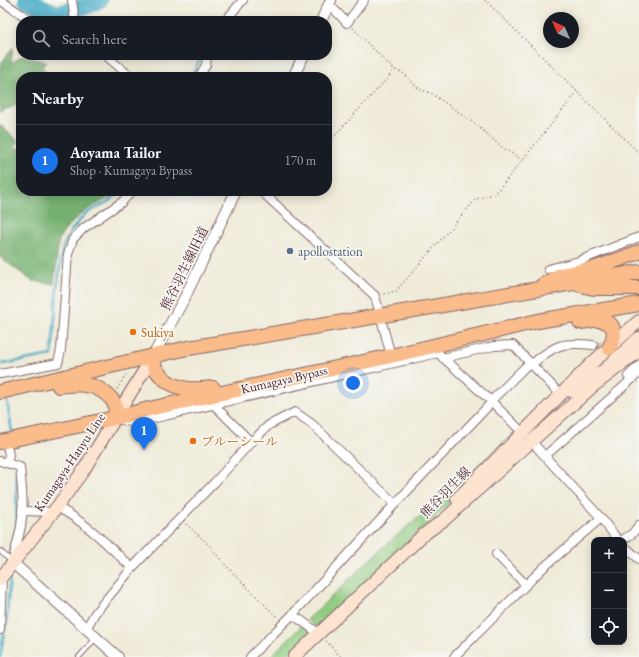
<!DOCTYPE html>
<meta charset="utf-8">
<style>
body{margin:0;font-family:"EB Garamond","Noto Serif JP",serif;background:#242831;color:#f1f3f6}
.controls{position:absolute;right:12px;bottom:12px;display:grid;overflow:hidden;border-radius:8px;box-shadow:0 2px 10px #0003}
.controls button{width:36px;height:36px;display:grid;place-items:center;padding:0;border:0;border-bottom:1px solid #363941;background:#171b24;color:#f1f3f6;font:20px sans-serif}
.compass{position:absolute;left:543px;top:12px;width:36px;height:36px;border-radius:50%;background:#171b24;box-shadow:0 2px 10px #0003;rotate:315deg}
.you{position:absolute;left:353px;top:383px;width:14px;height:14px;margin:-10px;border:3px solid #fff;border-radius:50%;background:#1a73e8;box-shadow:0 0 0 6px #1a73e833}
.badge{display:grid;place-items:center;width:26px;height:26px;border-radius:50%;background:#1a73e8;color:#fff;font-size:13px;font-weight:700}
.pin{position:absolute;translate:-50% -33px;filter:drop-shadow(0 1px 2px #0008)}
.pin::after{content:'';position:absolute;top:21px;width:14px;height:12px;background:inherit;clip-path:polygon(0 0,100% 0,50% 100%)}
.list{margin:0;padding:0;list-style:none}
h2{display:flex;justify-content:space-between;align-items:center;height:52px;margin:0;padding:0 16px;font-size:17px}
h2 small{font-size:13px;font-weight:400;color:#9ea1a6}
.list li{display:grid;grid-template-columns:26px 1fr auto;gap:12px;align-items:center;box-sizing:border-box;height:72px;padding:0 16px;border-top:1px solid #363941}
.list b{display:block;font-size:15px;white-space:nowrap}
.list p{margin:0;font-size:13px;white-space:nowrap;color:#9ea1a6}
.list em{font-size:13px;font-style:normal;color:#9ea1a6}
.icon{flex:none;width:22px;height:22px;fill:none;stroke:currentColor;stroke-width:2;stroke-linecap:round;stroke-linejoin:round}
.map{position:relative;flex:none;width:639px;height:657px;overflow:hidden}
.search{position:absolute;background:#171b24;box-shadow:0 2px 10px #0003;left:16px;top:16px;width:316px;height:44px;display:flex;align-items:center;gap:10px;box-sizing:border-box;padding:0 14px;border-radius:16px;color:#9ea1a6;font-size:15px}
.panel{position:absolute;background:#171b24;box-shadow:0 2px 10px #0003;left:16px;top:72px;width:316px;height:124px;border-radius:16px}
.map>svg:first-child{display:block}
.green{fill:#91cc81;stroke:#6e7656}
.forest{fill:#74b06f;stroke:#5f684d}
.lines{fill:none;stroke-linecap:round;stroke-linejoin:round}
.stream{stroke:#49acc8;stroke-width:2.5}
.river{stroke:#49acc8;stroke-width:16}
.minor-tunnel{stroke:#cec2b5;stroke-width:8;stroke-dasharray:8 4;stroke-linecap:butt}
.service-casing{stroke:#846668;stroke-width:6}
.minor-casing{stroke:#846668;stroke-width:10}
.tertiary-casing{stroke:#846668;stroke-width:12}
.secondary-casing{stroke:#846668;stroke-width:14}
.trunk-casing{stroke:#846668;stroke-width:16}
.path{stroke:#846668;stroke-width:1.5;stroke-dasharray:1 3;stroke-linecap:butt}
.service{stroke:#fff;stroke-width:4}
.minor{stroke:#fff;stroke-width:8}
.tertiary{stroke:#fff;stroke-width:10}
.secondary{stroke:#fde4d0;stroke-width:12}
.trunk{stroke:#f9bc8a;stroke-width:14}
.service-dot{fill:#5c6f8a;stroke:#f6f6f2;stroke-width:1.5}
.food-dot{fill:#e8710a;stroke:#f6f6f2;stroke-width:1.5}
.labels{text-anchor:middle;stroke-width:3.5;stroke-linejoin:round;paint-order:stroke}
.service-label{font-size:13px;fill:#4e5e75;stroke:#f6f6f2;text-anchor:start}
.street-label{font-size:13px;fill:#4a1f2b;stroke:#f6f6f2}
.food-label{font-size:13px;fill:#c56008;stroke:#f6f6f2;text-anchor:start}
</style>
<div class="map">
<svg width="639" height="657" viewBox="0 0 639 657">
<rect width="100%" height="100%" fill="#f6f6f2"/>
<filter id="ink" filterUnits="userSpaceOnUse"><feTurbulence type="fractalNoise" baseFrequency=".025" numOctaves="2"/><feDisplacementMap in="SourceGraphic" scale="8" xChannelSelector="R" yChannelSelector="G"/><feConvolveMatrix kernelMatrix="1 2 1 2 8 2 1 2 1" color-interpolation-filters="sRGB"/></filter>
<filter id="wash" filterUnits="userSpaceOnUse"><feTurbulence type="fractalNoise" baseFrequency=".012" numOctaves="4" result="noise"/><feDisplacementMap in="SourceGraphic" scale="16" xChannelSelector="R" yChannelSelector="G"/><feGaussianBlur stdDeviation="0.9" result="paint"/><feColorMatrix in="noise" values="0 0 0 0 0 0 0 0 0 0 0 0 0 0 0 0 0 1.4 0 .05"/><feComposite in="paint" operator="in"/></filter>
<g filter="url(#wash)">
<rect width="100%" height="100%" fill="#efebd8"/>
<g class="green">
<polygon points="516,431 462,490 459,485 490,454"/>
<path d="M452,492L456,496L420,531L317,628L307,620C353,576 399,529 452,492Z"/>
<polygon points="303,624 311,632 311,634 284,657 270,657"/>
</g>
<g class="forest">
<polygon points="13,47 11,63 22,56 46,62 42,67 51,77 21,77 21,103 0,112 0,65"/>
<polygon points="0,125 18,141 14,148 21,149 21,191 115,191 108,198 83,212 66,229 59,239 54,284 32,281 0,257"/>
</g>
<g class="lines">
<g class="stream">
<polyline points="191,77 202,55"/>
<polyline points="2,364 52,355 57,289 63,246 71,231 85,214 109,201 120,191"/>
<polyline points="7,401 12,432"/>
<polyline points="10,557 17,525 16,472"/>
<polyline points="0,657 7,615 10,574"/>
</g>
<polyline class="river" points="26,0 57,13 88,6 100,0"/>
</g>
</g>
<g filter="url(#ink)">
<g class="lines">
<polyline class="minor-tunnel" points="593,345 630,349"/>
<defs>
<g id="service">
<polyline points="0,551 11,561"/>
<polyline points="79,657 96,638"/>
</g>
<g id="minor">
<polyline points="0,0 27,18 39,21"/>
<polyline points="72,0 75,21"/>
<polyline points="329,4 347,23 364,0"/>
<polyline points="225,21 243,0"/>
<polyline points="105,55 131,77"/>
<polyline points="199,77 206,65 207,55"/>
<polyline points="261,191 375,296 391,356"/>
<polyline points="548,269 579,261 639,237"/>
<polyline points="443,358 494,346 513,345 560,394"/>
<path d="M532,364C556,344 562,342 593,345"/>
<polyline points="0,374 58,363 61,350 68,254 73,239 84,228 122,202 132,191"/>
<polyline points="628,376 639,366"/>
<polyline points="491,401 530,362"/>
<polyline points="214,405 251,442"/>
<polyline points="118,419 134,423 438,353 492,402 522,432"/>
<polyline points="6,441 9,455 7,463"/>
<polyline points="532,442 601,518 618,540"/>
<polyline points="545,456 639,373"/>
<path d="M0,461L20,467C22,487 24,507 21,526C19,538 15,549 13,560"/>
<path d="M57,507C87,523 108,545 132,568L95,613L86,629"/>
<polyline points="22,511 54,512"/>
<polyline points="622,540 632,534 639,525"/>
<polyline points="624,546 639,559"/>
<polyline points="496,554 526,585"/>
<polyline points="132,568 215,482 251,442 269,425 295,412 312,424 395,504"/>
<polyline points="292,615 302,621 318,633"/>
<polyline points="0,630 2,576"/>
<polyline points="250,657 292,615 395,504 492,402"/>
<polyline points="454,657 543,568 601,518"/>
</g>
<g id="tertiary">
<polyline points="321,21 331,0"/>
<polyline points="293,77 304,55"/>
<polyline points="153,356 185,297 236,191"/>
<polyline points="13,563 118,657"/>
</g>
<g id="secondary">
<polyline points="571,391 604,370 639,338"/>
<polyline points="457,499 592,363 639,321"/>
<polyline points="0,579 57,507 83,471 153,356"/>
<polyline points="294,657 423,535 445,519 592,387 639,351"/>
</g>
<g id="trunk">
<polyline points="543,285 560,275 596,268 639,252"/>
<polyline points="580,285 594,288 639,288"/>
<path d="M580,322C586,322 593,319 599,320C617,322 616,336 609,348"/>
<path d="M153,356C152,374 171,387 188,389C196,390 205,389 213,388"/>
<path d="M59,386C76,384 91,382 105,393C115,401 117,405 115,418"/>
<polyline points="0,392 183,349 639,272"/>
<polyline points="0,442 115,418 149,409 391,356 538,321 639,304"/>
</g>
</defs>
<use href="#service" class="service-casing"/>
<use href="#minor" class="minor-casing"/>
<use href="#tertiary" class="tertiary-casing"/>
<use href="#secondary" class="secondary-casing"/>
<use href="#trunk" class="trunk-casing"/>
<g class="path">
<polyline points="485,0 639,153"/>
<polyline points="353,28 385,61 395,70 403,73 419,89 431,93 474,123 502,147 522,160"/>
<polyline points="327,144 395,70"/>
<polyline points="278,196 282,191"/>
<polyline points="384,294 396,291 476,199 494,194 500,188 577,92"/>
<polyline points="117,389 126,375"/>
<polyline points="86,440 89,435"/>
<polyline points="186,524 208,544 226,566 277,617"/>
<polyline points="326,641 341,657"/>
</g>
<use href="#service" class="service"/>
<use href="#minor" class="minor"/>
<use href="#tertiary" class="tertiary"/>
<use href="#secondary" class="secondary"/>
<use href="#trunk" class="trunk"/>
</g>
</g>
<circle class="service-dot" cx="290" cy="251" r="4"/>
<g class="food-dot">
<circle cx="133" cy="332" r="4"/>
<circle cx="193" cy="441" r="4"/>
</g>
<g class="labels">
<g class="service-label">
<text x="298" y="256">apollostation</text>
</g>
<g class="street-label">
<text transform="translate(184 268) rotate(-64)" y="5">熊谷羽生線旧道</text>
<text transform="translate(284 379) rotate(-13)" y="5">Kumagaya Bypass</text>
<text transform="translate(69 462) rotate(-56)" y="5">Kumagaya-Hanyu Line</text>
<text transform="translate(445 492) rotate(-46)" y="5">熊谷羽生線</text>
</g>
<g class="food-label">
<text x="141" y="337">Sukiya</text>
<text x="201" y="446">ブルーシール</text>
</g>
</g>
</svg>
<div class="controls">
<button>+</button>
<button>−</button>
<button><svg class="icon" aria-label="locate" viewBox="0 0 24 24"><circle cx="12" cy="12" r="6"/><path d="M12 2v4M12 18v4M2 12h4M18 12h4"/></svg></button>
</div>
<svg class="compass" viewBox="-18 -18 36 36"><path d="M0-13l5 13h-10z" fill="#e53935"/><path d="M0 13l5-13h-10z" fill="#9ea1a6"/></svg>
<div class="you"></div>
<div class="pin badge" style="left:144px;top:450px">1</div>
<div class="search"><svg class="icon" aria-label="search" viewBox="0 0 24 24"><circle cx="10" cy="10" r="6"/><path d="M15 15l6 6"/></svg>Search here</div>
<section class="panel">
<h2>Nearby<small></small></h2>
<ul class="list">
<li><span class="badge">1</span><div><b>Aoyama Tailor</b><p>Shop · Kumagaya Bypass</p></div><em>170 m</em></li>
</ul>
</section>
</div>
